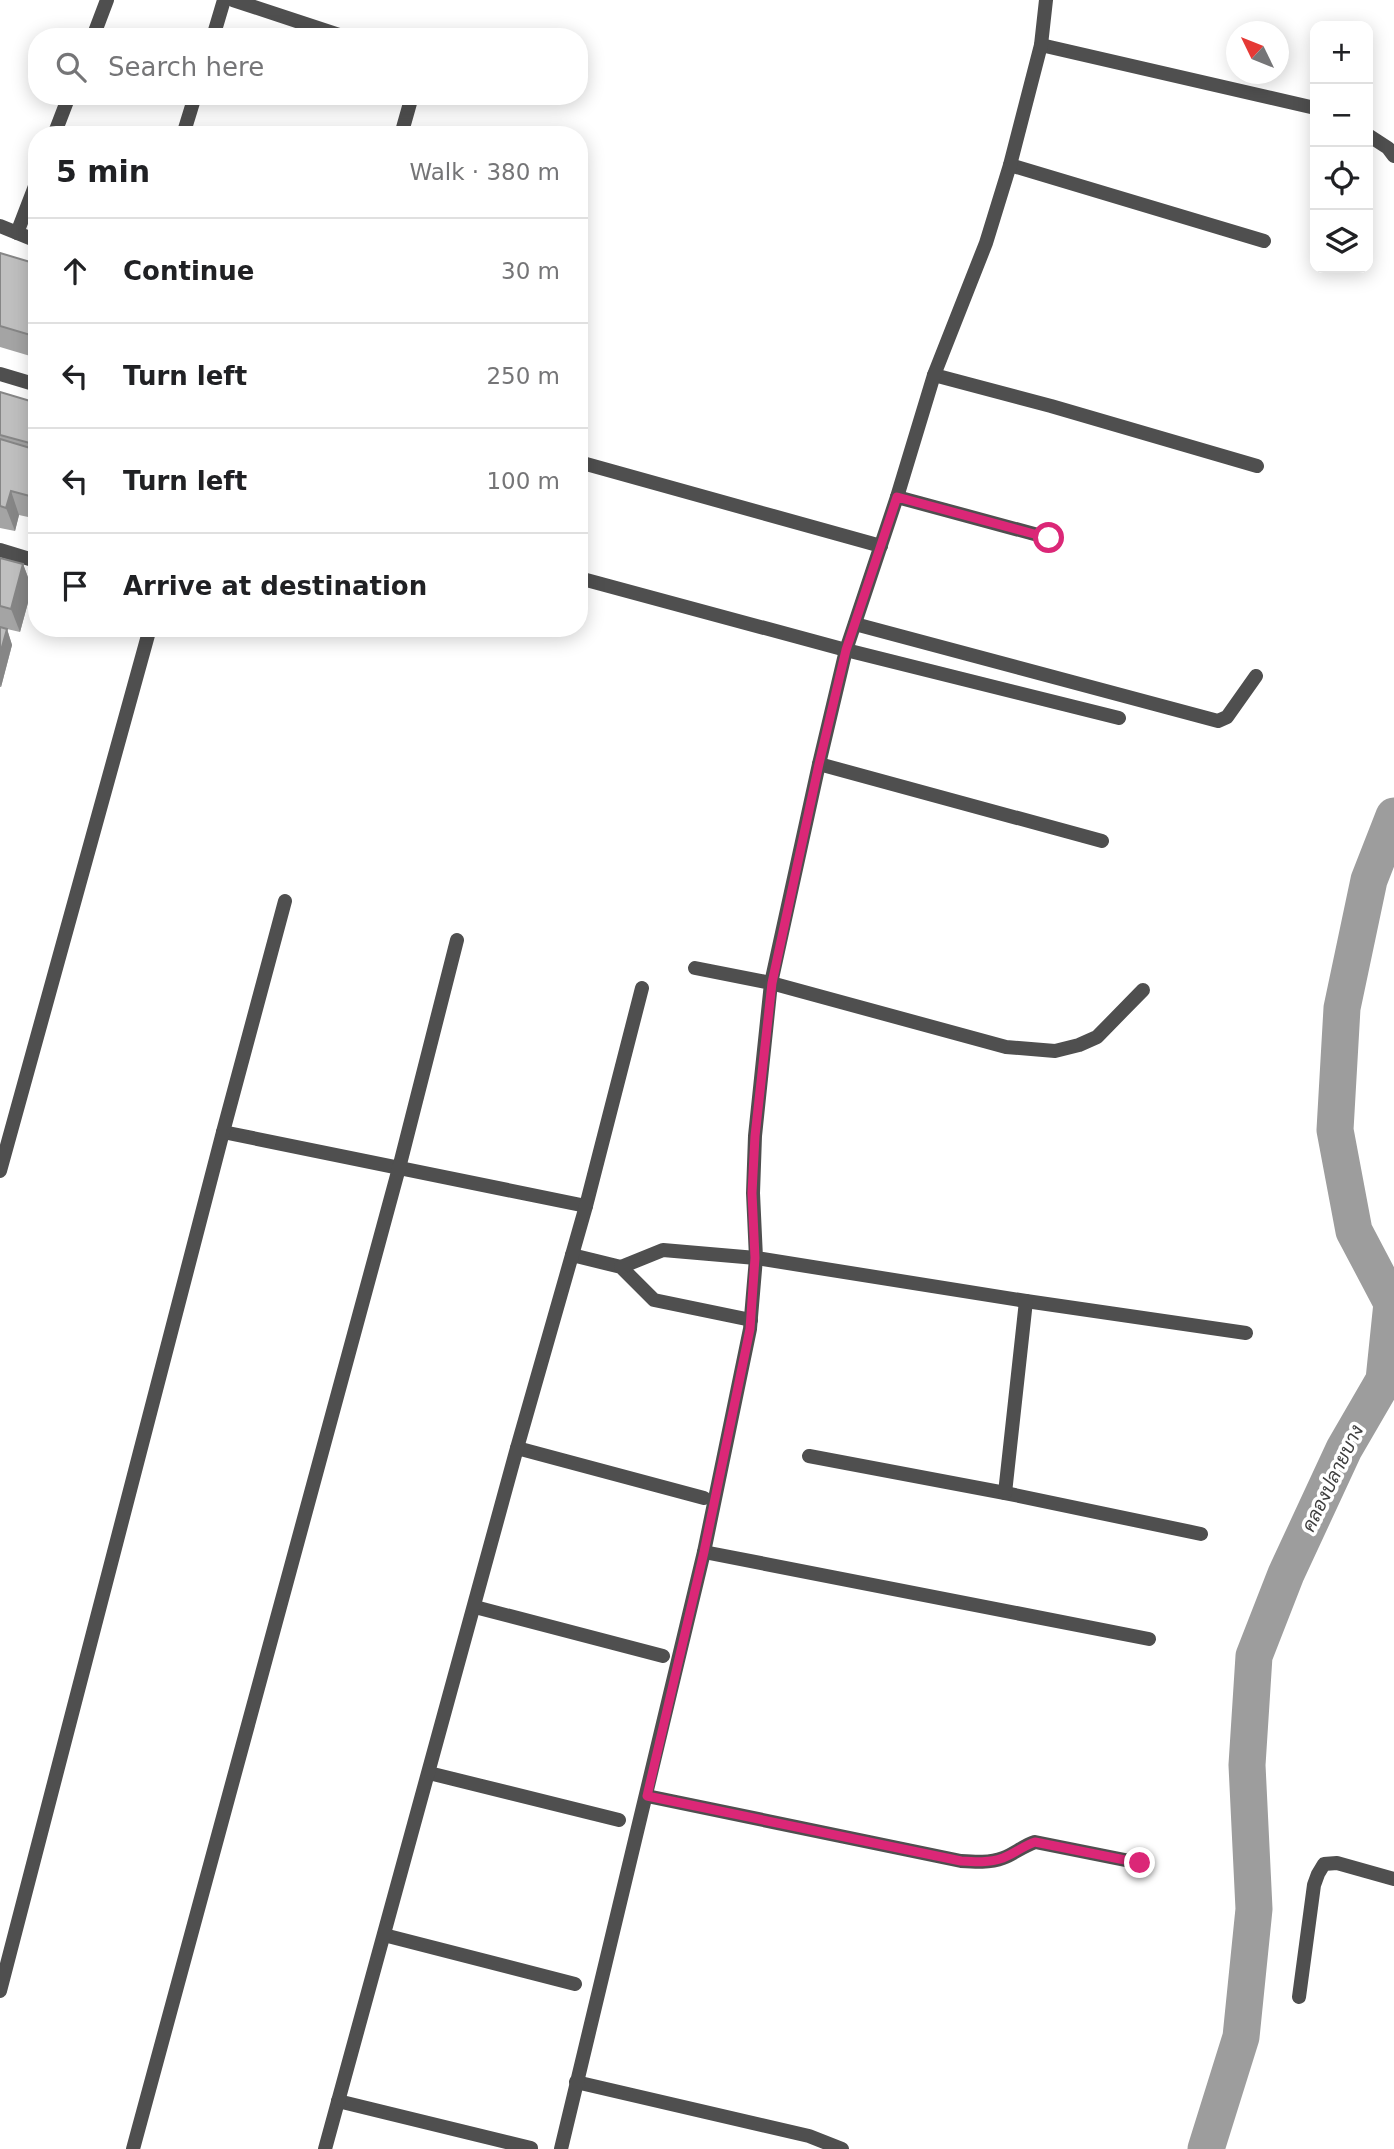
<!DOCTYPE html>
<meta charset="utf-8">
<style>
body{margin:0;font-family:"DejaVu Sans",Sarabun,sans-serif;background:#f2f2f2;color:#202124}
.controls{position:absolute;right:21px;top:21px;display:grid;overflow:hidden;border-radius:14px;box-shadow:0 4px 18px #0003}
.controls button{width:63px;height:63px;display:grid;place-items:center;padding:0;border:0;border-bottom:2px solid #e0e0e0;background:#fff;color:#202124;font:35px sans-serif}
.compass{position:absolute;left:1226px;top:21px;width:63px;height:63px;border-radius:50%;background:#fff;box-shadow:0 4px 18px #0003;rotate:313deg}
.stop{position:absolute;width:21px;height:21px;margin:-16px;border:5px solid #db2777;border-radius:50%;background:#fff}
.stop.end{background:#db2777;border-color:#fff;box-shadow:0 2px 7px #0008}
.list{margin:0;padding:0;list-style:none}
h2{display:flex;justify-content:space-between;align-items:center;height:91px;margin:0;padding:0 28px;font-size:30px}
h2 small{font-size:23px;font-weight:400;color:#757577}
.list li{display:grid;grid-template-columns:46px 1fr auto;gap:21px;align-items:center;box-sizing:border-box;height:105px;padding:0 28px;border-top:2px solid #e0e0e0}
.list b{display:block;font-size:26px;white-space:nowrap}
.list em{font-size:23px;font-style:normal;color:#757577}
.icon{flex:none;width:38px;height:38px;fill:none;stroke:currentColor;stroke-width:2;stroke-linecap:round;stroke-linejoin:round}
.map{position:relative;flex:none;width:1394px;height:2149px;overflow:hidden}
.search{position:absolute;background:#fff;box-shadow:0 4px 18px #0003;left:28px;top:28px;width:560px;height:77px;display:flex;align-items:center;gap:18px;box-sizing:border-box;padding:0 24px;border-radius:28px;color:#757577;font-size:26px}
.panel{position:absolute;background:#fff;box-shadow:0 4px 18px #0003;left:28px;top:126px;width:560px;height:511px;border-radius:28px}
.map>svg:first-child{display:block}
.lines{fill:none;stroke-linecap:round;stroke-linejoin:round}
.canal{stroke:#9d9d9d;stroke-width:37}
.service{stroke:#4f4f4f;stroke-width:14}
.minor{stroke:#4f4f4f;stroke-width:14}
.wall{fill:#a4a4a4}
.shaded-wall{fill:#868686}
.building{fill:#bfbfbf;stroke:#868686;stroke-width:2}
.route{stroke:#db2777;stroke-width:9}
.labels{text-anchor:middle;stroke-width:7;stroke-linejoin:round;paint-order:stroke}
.water-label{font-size:19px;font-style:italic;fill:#3e3e3e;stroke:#fff}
</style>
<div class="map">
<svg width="1394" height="2149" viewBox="0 0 1394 2149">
<rect width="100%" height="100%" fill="#fff"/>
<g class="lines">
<polyline class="canal" points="1206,2149 1241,2037 1254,1909 1247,1765 1254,1656 1286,1574 1344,1449 1384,1380 1392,1303 1354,1231 1335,1130 1342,1008 1369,880 1394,816"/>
<g class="service">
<polyline points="233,0 345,37"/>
<polyline points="1041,45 1315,108"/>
<polyline points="401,135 412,96"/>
<polyline points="1368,135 1388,148 1394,156"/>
<polyline points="1010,165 1264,241"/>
</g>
<g class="minor">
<polyline points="93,37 107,0"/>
<polyline points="213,37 224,0"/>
<polyline points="54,135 69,96"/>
<polyline points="183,135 195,96"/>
<polyline points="0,226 37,241"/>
<polyline points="17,233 37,181"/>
<polyline points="0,374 37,385"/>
<polyline points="934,375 1051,406 1257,466"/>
<polyline points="579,462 881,546"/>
<polyline points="897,497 1049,538"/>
<polyline points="0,550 36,561"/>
<polyline points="579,578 846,650 1119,718"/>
<polyline points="855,624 1218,721 1227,717 1256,676"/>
<polyline points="819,764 1102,841"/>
<polyline points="695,968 771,983 1006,1047 1055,1051 1079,1045 1097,1037 1143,990"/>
<polyline points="223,1132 586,1206"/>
<polyline points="0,1171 150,628"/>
<polyline points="572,1255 621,1267 654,1300 751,1320"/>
<polyline points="621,1267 663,1250 756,1258 1026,1301 1246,1333"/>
<polyline points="517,1448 704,1498"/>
<polyline points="809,1456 1005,1493 1201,1534"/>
<polyline points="1005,1493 1026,1301"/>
<polyline points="704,1552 1149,1639"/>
<polyline points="475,1607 663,1656"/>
<polyline points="429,1773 619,1820"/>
<path d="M647,1796L961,1861C975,1862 990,1863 1003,1858C1014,1854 1023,1846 1035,1842L1140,1863"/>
<polyline points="384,1935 575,1984"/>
<polyline points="0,1991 223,1132 285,901"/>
<polyline points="1299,1997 1314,1885 1318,1874 1324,1864 1337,1863 1394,1879"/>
<polyline points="576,2082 809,2136 842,2149"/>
<polyline points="338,2101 531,2148"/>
<polyline points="133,2149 399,1168 457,940"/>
<polyline points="325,2149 517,1448 586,1206 642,988"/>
<polyline points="561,2149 704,1552 750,1329 756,1258 753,1193 755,1136 771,983 819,764 846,650 897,497 934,375 986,243 1010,165 1041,45 1046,0"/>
</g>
</g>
<g class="wall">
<polygon points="0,253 37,264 37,358 0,347"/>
<polygon points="0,392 37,403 37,519 19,515 15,531 0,528"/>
<polygon points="0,558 23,564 32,588 20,632 7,629 12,645 1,687 0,687"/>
</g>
<g class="shaded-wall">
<polygon points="11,491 19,515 15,531 6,508"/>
<polygon points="23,564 32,588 20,632 11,609"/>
<polygon points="7,629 12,645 1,687 0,684 0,654"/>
</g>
<g class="building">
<polygon points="0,253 37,264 37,337 0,326"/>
<polygon points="0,392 37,403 37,445 0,435"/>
<polygon points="0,439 37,450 37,498 11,491 6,508 0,506"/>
<polygon points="0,558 23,564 11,609 0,606"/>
<polygon points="0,627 7,629 0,654"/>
</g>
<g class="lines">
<path class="route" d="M1049,538L897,497L846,650L819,764L772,983L755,1136L752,1193L755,1258L750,1329L704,1552L647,1796L961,1861C975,1862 989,1863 1003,1858C1014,1854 1023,1846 1035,1842L1140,1863"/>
</g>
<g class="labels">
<g class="water-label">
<text transform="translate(1332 1478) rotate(-64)" y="7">คลองปลายบาง</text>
</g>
</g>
</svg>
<div class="controls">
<button>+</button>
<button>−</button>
<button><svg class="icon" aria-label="locate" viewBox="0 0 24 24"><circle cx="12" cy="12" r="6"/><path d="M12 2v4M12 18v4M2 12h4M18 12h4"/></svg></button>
<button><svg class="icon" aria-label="layers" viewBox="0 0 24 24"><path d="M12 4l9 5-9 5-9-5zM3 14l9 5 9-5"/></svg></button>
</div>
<svg class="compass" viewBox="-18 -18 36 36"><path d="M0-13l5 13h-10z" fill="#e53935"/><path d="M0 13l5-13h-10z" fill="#757577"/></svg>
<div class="stop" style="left:1049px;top:538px"></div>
<div class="stop end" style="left:1140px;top:1863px"></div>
<div class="search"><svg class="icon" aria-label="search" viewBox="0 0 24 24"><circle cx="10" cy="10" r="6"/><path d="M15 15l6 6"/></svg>Search here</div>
<section class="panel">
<h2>5 min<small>Walk · 380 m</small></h2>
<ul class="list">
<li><svg class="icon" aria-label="ahead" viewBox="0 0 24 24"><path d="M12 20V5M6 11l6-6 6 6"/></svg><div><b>Continue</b></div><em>30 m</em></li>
<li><svg class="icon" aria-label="left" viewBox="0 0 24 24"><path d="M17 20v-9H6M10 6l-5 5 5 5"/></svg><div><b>Turn left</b></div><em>250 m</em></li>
<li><svg class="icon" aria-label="left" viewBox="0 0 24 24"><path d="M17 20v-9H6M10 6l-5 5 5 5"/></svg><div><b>Turn left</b></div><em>100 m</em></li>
<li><svg class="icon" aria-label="arrive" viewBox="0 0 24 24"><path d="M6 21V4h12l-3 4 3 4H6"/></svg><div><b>Arrive at destination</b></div></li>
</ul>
</section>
</div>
